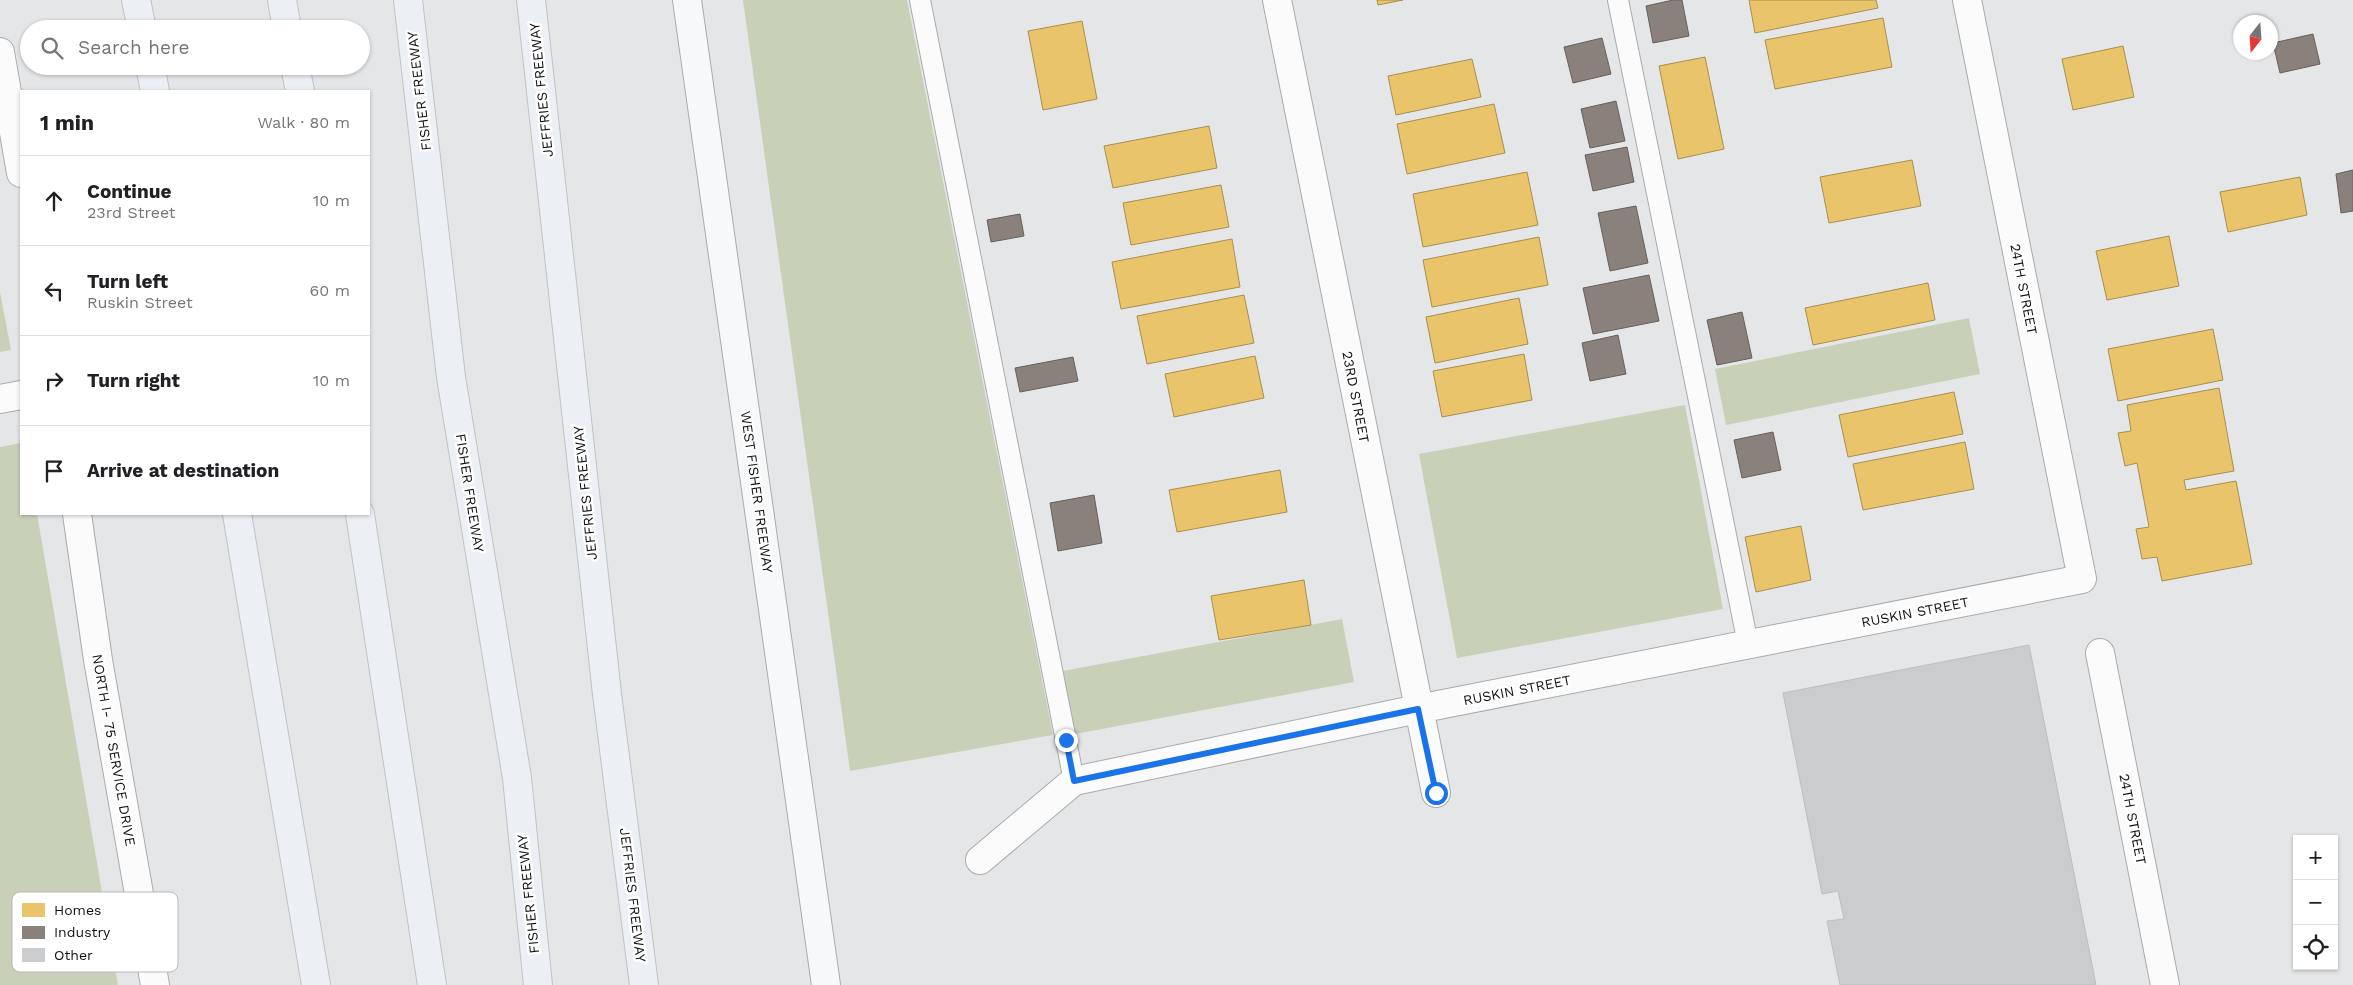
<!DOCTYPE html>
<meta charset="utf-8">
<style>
body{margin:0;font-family:"Work Sans",sans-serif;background:#f2f2f2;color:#202124}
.controls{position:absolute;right:15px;bottom:15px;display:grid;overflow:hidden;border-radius:0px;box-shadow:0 1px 4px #0004}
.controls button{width:45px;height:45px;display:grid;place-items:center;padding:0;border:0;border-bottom:1px solid #e0e0e0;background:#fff;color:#202124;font:25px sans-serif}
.compass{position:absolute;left:2233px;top:15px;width:45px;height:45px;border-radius:50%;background:#fff;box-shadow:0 1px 4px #0004;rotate:197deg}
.stop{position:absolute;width:15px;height:15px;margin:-11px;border:4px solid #1a73e8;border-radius:50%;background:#fff}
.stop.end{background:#1a73e8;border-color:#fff;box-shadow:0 1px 5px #0008}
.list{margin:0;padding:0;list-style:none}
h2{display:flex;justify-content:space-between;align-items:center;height:65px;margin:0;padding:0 20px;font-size:21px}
h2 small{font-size:16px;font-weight:400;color:#757577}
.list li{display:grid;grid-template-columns:32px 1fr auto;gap:15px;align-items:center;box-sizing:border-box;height:90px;padding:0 20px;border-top:1px solid #e0e0e0}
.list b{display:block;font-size:19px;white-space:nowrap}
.list p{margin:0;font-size:16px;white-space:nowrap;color:#757577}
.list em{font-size:16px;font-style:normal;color:#757577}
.icon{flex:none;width:28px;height:28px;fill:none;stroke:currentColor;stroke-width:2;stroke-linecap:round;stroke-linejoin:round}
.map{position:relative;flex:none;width:2353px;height:985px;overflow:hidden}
.search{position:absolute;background:#fff;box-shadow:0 1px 4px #0004;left:20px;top:20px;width:350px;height:55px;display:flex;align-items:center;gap:12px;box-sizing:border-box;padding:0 18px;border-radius:28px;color:#757577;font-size:19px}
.panel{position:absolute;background:#fff;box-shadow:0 1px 4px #0004;left:20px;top:90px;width:350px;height:425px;border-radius:0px}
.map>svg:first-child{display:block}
.green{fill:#c8d1b8}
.homes{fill:#e9c46a;stroke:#a88f50}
.industry{fill:#8a817c;stroke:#66605c}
.building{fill:#cacccd;stroke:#bcbebf}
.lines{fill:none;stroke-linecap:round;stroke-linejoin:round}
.lane-casing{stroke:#a9abac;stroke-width:22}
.street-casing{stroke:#a9abac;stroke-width:30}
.secondary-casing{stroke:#a9abac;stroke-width:30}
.highway-casing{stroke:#c1c2c3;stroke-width:30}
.lane{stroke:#fbfbfc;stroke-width:20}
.street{stroke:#fbfbfc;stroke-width:28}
.secondary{stroke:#f7f8f9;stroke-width:28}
.highway{stroke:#eceff4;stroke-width:28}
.route{stroke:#1a73e8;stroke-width:6}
.labels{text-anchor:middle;stroke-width:5;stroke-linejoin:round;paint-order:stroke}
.street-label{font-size:14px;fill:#111213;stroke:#fff}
.key{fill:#fff;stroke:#b8b8b8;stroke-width:1}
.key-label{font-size:14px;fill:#111213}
</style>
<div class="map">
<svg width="2353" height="985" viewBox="0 0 2353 985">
<rect width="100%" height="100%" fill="#e4e6e8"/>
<g class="green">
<polygon points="743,0 907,0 1053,735 850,771"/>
<polygon points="0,292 11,350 0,352"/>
<polygon points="1969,318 1980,374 1726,425 1715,369"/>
<polygon points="1685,405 1723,609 1457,658 1419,454"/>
<polygon points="21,443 21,514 37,514 118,985 0,985 0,447"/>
<polygon points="1342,619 1354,682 1075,734 1063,671"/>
</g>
<g class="homes">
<polygon points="1377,0 1403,0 1378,5"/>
<polygon points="1749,0 1876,0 1878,8 1755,33"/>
<polygon points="1883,18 1892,67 1775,89 1765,40"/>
<polygon points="1082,21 1097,99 1043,110 1028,31"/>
<polygon points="2123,46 2134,97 2073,110 2062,59"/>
<polygon points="1705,57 1724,149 1678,159 1659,66"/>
<polygon points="1472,59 1481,97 1396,115 1388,76"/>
<polygon points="1494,104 1505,153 1407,174 1397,124"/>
<polygon points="1209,126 1217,168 1113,188 1104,146"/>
<polygon points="1912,160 1921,206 1829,223 1820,177"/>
<polygon points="1527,172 1538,225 1423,247 1413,194"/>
<polygon points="2300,177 2307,215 2228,232 2220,192"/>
<polygon points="1221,185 1229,227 1131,245 1123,203"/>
<polygon points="2169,236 2179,286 2107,300 2096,251"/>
<polygon points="1539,237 1548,285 1432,307 1423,260"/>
<polygon points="1232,239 1240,287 1121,309 1112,262"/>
<polygon points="1928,283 1935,320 1813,345 1805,308"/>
<polygon points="1244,295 1254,343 1147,364 1137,316"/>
<polygon points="1519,298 1528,344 1435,363 1426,317"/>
<polygon points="2213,329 2223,380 2118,401 2108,349"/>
<polygon points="1524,354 1532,400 1442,417 1433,371"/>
<polygon points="1255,356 1264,398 1174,417 1165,374"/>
<polygon points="2219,388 2234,471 2184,480 2186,490 2236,481 2252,564 2162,581 2157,557 2142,559 2136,529 2149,527 2137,463 2125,466 2118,433 2131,431 2127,405"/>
<polygon points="1954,392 1963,434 1848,457 1839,415"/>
<polygon points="1965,442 1974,489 1863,510 1853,464"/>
<polygon points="1280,470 1287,512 1177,532 1169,490"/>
<polygon points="1801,526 1811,580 1756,592 1745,537"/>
<polygon points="1304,580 1311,625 1219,640 1211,596"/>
</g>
<g class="industry">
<polygon points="1673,0 1682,0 1689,36 1653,43 1646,6"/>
<polygon points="2313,34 2320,64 2280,73 2273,43"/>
<polygon points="1602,38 1611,74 1573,83 1564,47"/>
<polygon points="1616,101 1625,141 1590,148 1581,109"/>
<polygon points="1627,147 1634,182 1593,191 1585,155"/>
<polygon points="2353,170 2353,211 2341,213 2336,174"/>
<polygon points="1636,206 1648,263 1610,271 1598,213"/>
<polygon points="1020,214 1024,236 991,242 987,220"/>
<polygon points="1649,275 1659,321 1593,334 1583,288"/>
<polygon points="1742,312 1752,358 1717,365 1707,320"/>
<polygon points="1618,335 1626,374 1590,381 1582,343"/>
<polygon points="1073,357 1078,381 1020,392 1015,368"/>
<polygon points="1773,432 1781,470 1742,478 1734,440"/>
<polygon points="1094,495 1102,543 1058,551 1050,503"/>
</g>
<polygon class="building" points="2029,645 2096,985 1840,985 1827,921 1844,919 1838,891 1822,894 1783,693"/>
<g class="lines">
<defs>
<g id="lane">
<polyline points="920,0 1074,781"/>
<polyline points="1618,0 1748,644"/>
</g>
<g id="street">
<polyline points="1277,0 1436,793"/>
<polyline points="0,52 21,173"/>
<polyline points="0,399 21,395"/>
<polyline points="77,514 98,660 155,985"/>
<polyline points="2100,653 2165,985"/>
<polyline points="980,860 1074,781 1418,709 2082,579 1967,0"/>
</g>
<polyline id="secondary" points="687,0 826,985"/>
<g id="highway">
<polyline points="136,0 142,29"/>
<polyline points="282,0 287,29"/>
<polyline points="408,0 451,377 517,778 538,985"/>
<polyline points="531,0 607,694 644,985"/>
<polyline points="150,66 155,91"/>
<polyline points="295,66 300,91"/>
<polyline points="237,514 316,985"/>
<polyline points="360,514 432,985"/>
</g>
</defs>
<use href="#lane" class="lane-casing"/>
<use href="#street" class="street-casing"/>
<use href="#secondary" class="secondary-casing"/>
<use href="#highway" class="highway-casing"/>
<use href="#lane" class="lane"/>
<use href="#street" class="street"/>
<use href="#secondary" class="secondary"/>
<use href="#highway" class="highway"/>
</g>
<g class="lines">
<polyline class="route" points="1066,740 1074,781 1418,709 1436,793"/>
</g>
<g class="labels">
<g class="street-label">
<text transform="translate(541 90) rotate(-96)" y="5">JEFFRIES FREEWAY</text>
<text transform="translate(419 91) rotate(-97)" y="5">FISHER FREEWAY</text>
<text transform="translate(2024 289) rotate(79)" y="5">24TH STREET</text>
<text transform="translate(1356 397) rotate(79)" y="5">23RD STREET</text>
<text transform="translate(757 492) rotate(82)" y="5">WEST FISHER FREEWAY</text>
<text transform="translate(470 493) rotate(81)" y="5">FISHER FREEWAY</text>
<text transform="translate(585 493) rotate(-96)" y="5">JEFFRIES FREEWAY</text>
<text transform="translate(1915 612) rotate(-11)" y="5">RUSKIN STREET</text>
<text transform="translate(1517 690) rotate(-11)" y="5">RUSKIN STREET</text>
<text transform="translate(114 750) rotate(80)" y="5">NORTH I- 75 SERVICE DRIVE</text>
<text transform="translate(2133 819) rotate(79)" y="5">24TH STREET</text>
<text transform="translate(528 894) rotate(-96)" y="5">FISHER FREEWAY</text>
<text transform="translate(633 895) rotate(83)" y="5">JEFFRIES FREEWAY</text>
</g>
</g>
<rect x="12" y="892" width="166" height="80" rx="8" class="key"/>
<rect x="22" y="903" width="23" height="14" fill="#e9c46a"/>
<rect x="22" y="926" width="23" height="13" fill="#8a817c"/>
<rect x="22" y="948" width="23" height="14" fill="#cacccd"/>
<g class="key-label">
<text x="54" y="915">Homes</text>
<text x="54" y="937">Industry</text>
<text x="54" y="960">Other</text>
</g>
</svg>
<div class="controls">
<button>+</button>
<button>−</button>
<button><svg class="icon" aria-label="locate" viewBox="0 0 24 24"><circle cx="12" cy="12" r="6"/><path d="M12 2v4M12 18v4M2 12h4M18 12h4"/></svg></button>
</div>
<svg class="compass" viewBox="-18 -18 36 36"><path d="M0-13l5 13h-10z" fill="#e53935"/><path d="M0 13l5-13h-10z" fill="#757577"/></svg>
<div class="stop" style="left:1436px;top:793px"></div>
<div class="stop end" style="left:1066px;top:740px"></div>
<div class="search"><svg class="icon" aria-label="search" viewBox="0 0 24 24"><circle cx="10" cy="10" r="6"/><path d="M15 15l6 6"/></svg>Search here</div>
<section class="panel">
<h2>1 min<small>Walk · 80 m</small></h2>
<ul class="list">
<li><svg class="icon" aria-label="ahead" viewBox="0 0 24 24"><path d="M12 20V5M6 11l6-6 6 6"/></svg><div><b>Continue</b><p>23rd Street</p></div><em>10 m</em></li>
<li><svg class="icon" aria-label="left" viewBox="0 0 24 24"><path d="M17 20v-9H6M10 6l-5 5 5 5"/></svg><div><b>Turn left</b><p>Ruskin Street</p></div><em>60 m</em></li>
<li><svg class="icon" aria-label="right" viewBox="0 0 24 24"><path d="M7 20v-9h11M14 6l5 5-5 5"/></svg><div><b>Turn right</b></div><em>10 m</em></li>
<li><svg class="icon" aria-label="arrive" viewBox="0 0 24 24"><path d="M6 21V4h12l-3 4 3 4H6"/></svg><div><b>Arrive at destination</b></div></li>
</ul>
</section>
</div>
